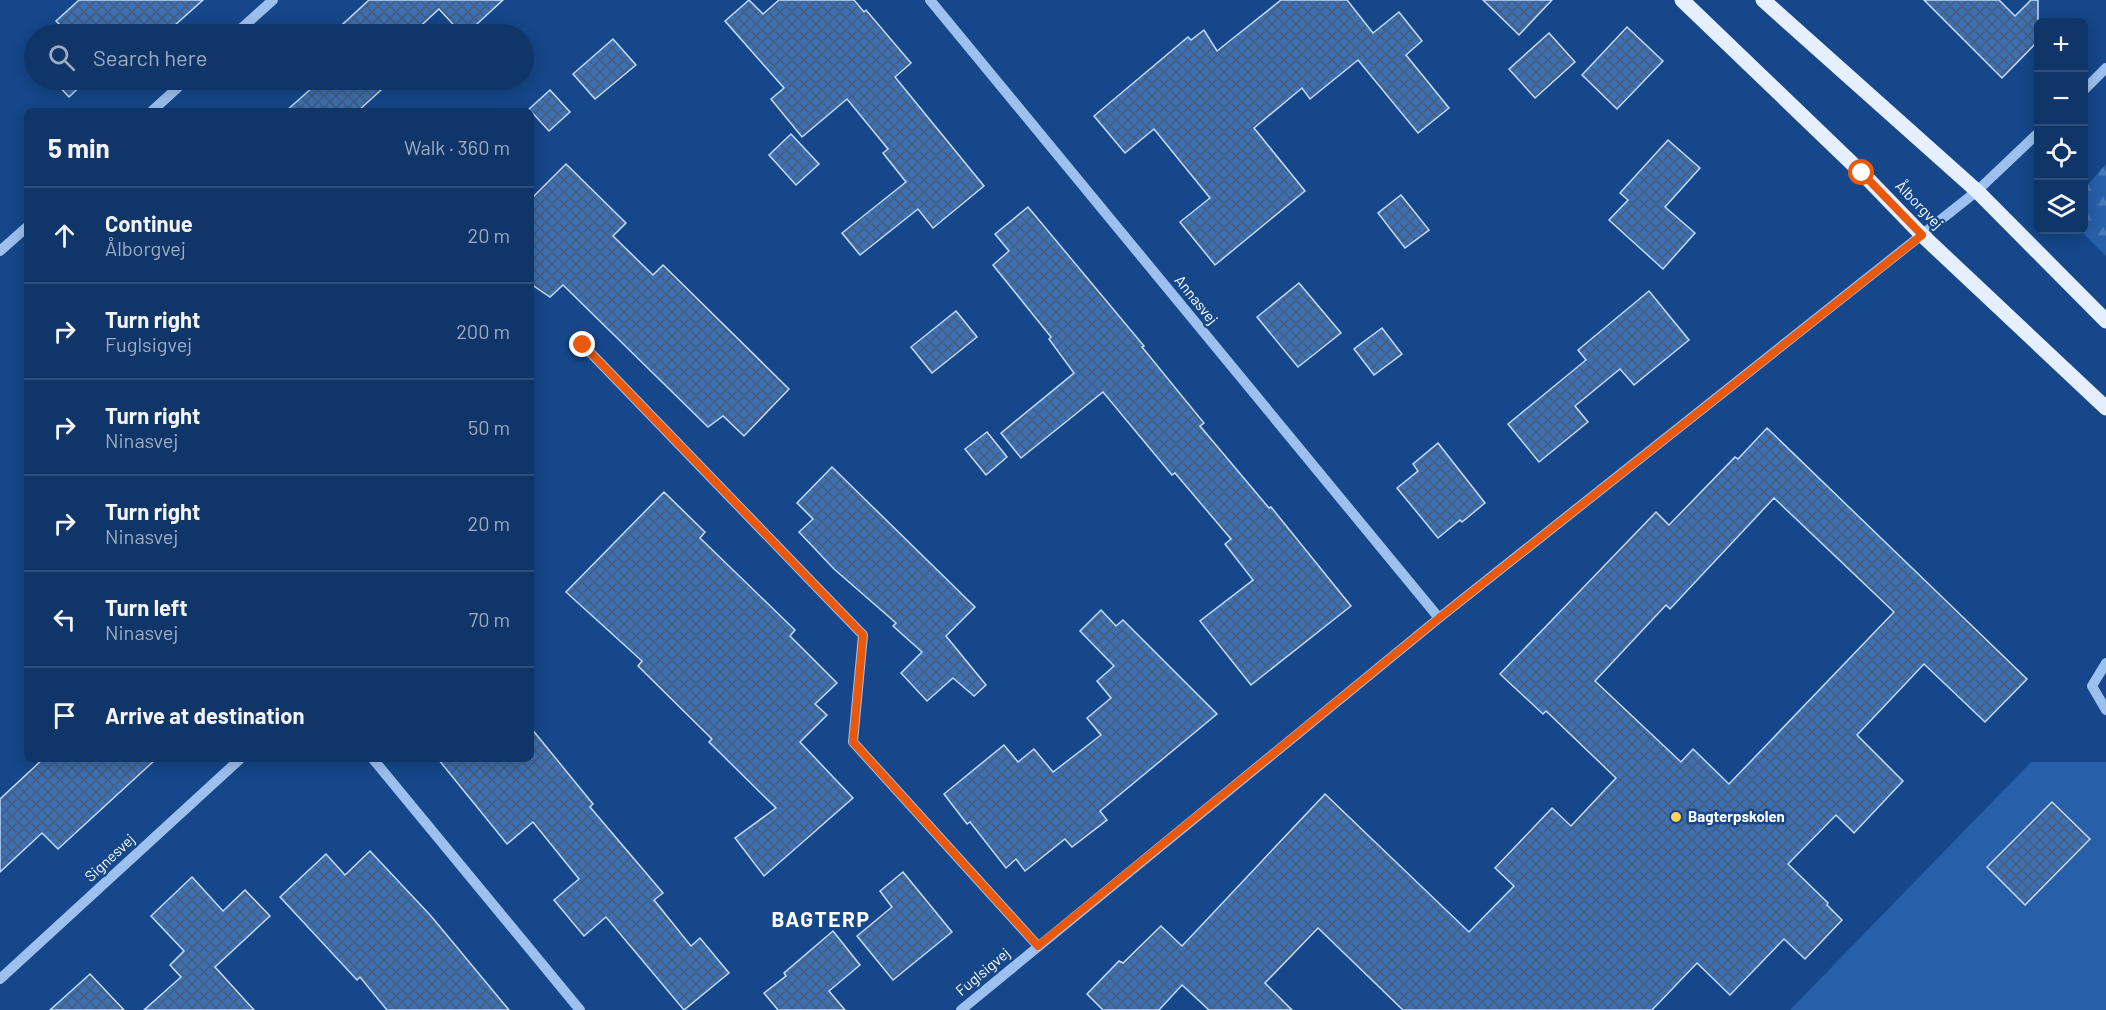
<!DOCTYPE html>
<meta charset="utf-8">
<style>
body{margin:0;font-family:Barlow,sans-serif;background:#193d6e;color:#f1f3f6}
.controls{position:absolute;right:18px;top:18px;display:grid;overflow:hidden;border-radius:9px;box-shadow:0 3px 15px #0003}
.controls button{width:54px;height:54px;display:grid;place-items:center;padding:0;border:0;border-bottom:2px solid #30507c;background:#103568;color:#f1f3f6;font:30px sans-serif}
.stop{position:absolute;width:18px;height:18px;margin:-14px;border:4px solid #ea580c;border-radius:50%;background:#fff}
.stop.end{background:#ea580c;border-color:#fff;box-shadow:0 2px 6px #0008}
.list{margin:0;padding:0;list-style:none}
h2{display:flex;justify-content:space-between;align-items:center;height:78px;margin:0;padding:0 24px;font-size:26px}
h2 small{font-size:20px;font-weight:400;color:#9cabc0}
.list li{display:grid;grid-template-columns:39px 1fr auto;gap:18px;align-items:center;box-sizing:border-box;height:96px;padding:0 24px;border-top:2px solid #30507c}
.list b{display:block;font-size:22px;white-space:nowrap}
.list p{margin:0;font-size:20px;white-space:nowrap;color:#9cabc0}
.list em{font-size:20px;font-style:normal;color:#9cabc0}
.icon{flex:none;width:33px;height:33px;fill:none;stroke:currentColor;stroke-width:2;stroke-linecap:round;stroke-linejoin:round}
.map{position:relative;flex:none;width:2106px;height:1010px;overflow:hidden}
.search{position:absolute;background:#103568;box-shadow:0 3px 15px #0003;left:24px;top:24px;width:510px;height:66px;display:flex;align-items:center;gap:15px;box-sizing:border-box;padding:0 21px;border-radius:33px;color:#9cabc0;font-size:22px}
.panel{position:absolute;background:#103568;box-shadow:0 3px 15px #0003;left:24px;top:108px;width:510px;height:654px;border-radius:9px}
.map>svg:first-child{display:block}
.forest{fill:url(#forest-firs)}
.park{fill:#2760a9}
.building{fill:url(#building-cross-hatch);stroke:#c3dcfb;stroke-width:1.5;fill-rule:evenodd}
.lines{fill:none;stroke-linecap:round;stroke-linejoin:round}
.minor{stroke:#9dc1ef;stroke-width:10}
.major{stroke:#e5efff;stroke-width:15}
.route{stroke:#ea580c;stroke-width:8}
.poi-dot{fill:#ffd25b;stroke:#15478a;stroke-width:2}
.labels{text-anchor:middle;stroke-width:5;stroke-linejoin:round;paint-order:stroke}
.street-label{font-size:15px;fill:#fff;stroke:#15478a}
.poi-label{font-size:15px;font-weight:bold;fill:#fff;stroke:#15478a;text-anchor:start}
.district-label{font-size:21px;font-weight:bold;letter-spacing:1.5px;fill:#fff;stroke:#15478a}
</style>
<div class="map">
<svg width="2106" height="1010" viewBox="0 0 2106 1010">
<defs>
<pattern id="forest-firs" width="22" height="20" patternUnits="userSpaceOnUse" patternTransform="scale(1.5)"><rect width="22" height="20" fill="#2760a9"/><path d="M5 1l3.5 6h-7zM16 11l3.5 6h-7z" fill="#4778b6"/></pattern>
<pattern id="building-cross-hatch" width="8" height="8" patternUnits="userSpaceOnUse" patternTransform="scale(1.5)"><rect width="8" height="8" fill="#3d70b3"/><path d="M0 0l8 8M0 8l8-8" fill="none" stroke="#455c7a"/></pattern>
</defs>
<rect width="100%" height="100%" fill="#15478a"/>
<polygon class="forest" points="2106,164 2106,256 2080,230 2084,230 2084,189"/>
<polygon class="park" points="2031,762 2106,762 2106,1010 1790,1010"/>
<g class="building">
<polygon points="79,0 203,0 165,34 65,34 67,32 56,21"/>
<polygon points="369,0 503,0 466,34 462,34 439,9 412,34 332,34"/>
<polygon points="749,0 763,14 779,0 854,0 864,12 866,10 911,63 895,77 984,186 933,228 918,209 860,255 842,233 906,182 883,153 888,149 847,99 802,137 771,99 784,88 725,21"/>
<polygon points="1281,0 1347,0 1373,33 1399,12 1422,41 1406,55 1449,108 1418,133 1358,60 1310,99 1302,88 1254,128 1305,191 1215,265 1180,222 1210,198 1154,129 1125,153 1094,116 1188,37 1191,40 1204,30 1217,51"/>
<polygon points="1483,0 1552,0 1519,35"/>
<polygon points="1924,0 1999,0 2015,16 2031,0 2038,0 2038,41 2002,78"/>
<polygon points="1627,27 1663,61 1617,109 1582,75"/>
<polygon points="1549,33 1575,62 1535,98 1509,69"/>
<polygon points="613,39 636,65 595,99 573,74"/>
<polygon points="53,80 87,80 69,97"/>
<polygon points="321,80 392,80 358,111 286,111"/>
<polygon points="550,90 570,112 549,131 529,109"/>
<polygon points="791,134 819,164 796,185 769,155"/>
<polygon points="1668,140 1700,168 1665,207 1695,233 1663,269 1609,220 1628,200 1620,193"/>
<polygon points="566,164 626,223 613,236 653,275 663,265 789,389 744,436 723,416 708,427 563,285 550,297 531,284 531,199"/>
<polygon points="1401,195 1429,230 1405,248 1378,213"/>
<polygon points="1028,207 1144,346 1142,347 1204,423 1200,426 1269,508 1271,507 1351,606 1251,685 1200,621 1253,580 1225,544 1231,539 1175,473 1172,475 1103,392 1021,458 1001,433 1074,373 1049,339 1051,337 993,265 1009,251 995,234"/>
<polygon points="1299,283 1341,333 1298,367 1257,317"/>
<polygon points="1649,291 1689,340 1634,385 1620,369 1575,406 1588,422 1539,462 1508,424 1586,360 1578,350"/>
<polygon points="956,311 977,337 932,373 911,347"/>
<polygon points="1382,328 1402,354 1374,375 1354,349"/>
<path d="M1767,428L2027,679L1985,722L1924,664L1857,735L1903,781L1854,833L1836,815L1788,864L1828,903L1827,905L1842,920L1805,959L1784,939L1730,995L1697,963L1652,1010H1403L1318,928L1265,983L1292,1010H1209L1182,985L1159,1010H1103L1087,994L1119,961L1123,963L1161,926L1182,946L1325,794L1469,932L1514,886L1495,868L1552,808L1571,826L1616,778L1546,711L1543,714L1500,674L1656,512L1669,525L1735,457L1738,459ZM1774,498L1894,612L1729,784L1693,749L1681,762L1595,681L1666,605L1670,609Z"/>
<polygon points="987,432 1007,457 986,475 965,449"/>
<polygon points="1438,443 1485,503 1462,522 1460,520 1438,538 1397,488 1418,471 1413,464"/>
<polygon points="832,467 975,607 946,636 986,685 974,696 953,678 927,701 901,673 922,652 893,626 896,623 834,569 799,532 813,519 797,503"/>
<polygon points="664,492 705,532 700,538 795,630 790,636 837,683 815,704 827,715 800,742 853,798 764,876 735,838 776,808 709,742 712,739 638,666 642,661 566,592"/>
<polygon points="1101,610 1116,626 1123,620 1217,714 1100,811 1107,820 1072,847 1065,839 1025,871 1016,859 1006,868 970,822 967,824 944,794 1004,745 1018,762 1034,749 1053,772 1101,735 1087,718 1111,698 1097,681 1114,666 1080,631"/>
<polygon points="531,728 593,804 590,807 663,893 654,900 691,946 700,938 729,973 684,1010 606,917 584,936 554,900 579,879 533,822 507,844 438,759 531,759"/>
<polygon points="43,759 156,759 58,849 42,833 0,872 0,799"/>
<polygon points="2052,802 2090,839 2025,905 1987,867"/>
<polygon points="370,851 431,916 509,1010 387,1010 360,977 357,980 280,897 326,854 345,875"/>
<polygon points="903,872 952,932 893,980 857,936 892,907 880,891"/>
<polygon points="192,877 223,911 245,890 270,916 215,967 254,1010 144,1010 181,977 170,965 184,951 151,916"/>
<polygon points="833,931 860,965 829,991 845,1010 778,1010 764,993 786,976 784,973"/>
<polygon points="90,974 124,1010 50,1010"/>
</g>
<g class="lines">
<g class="minor">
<polyline points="930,0 1439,618"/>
<polyline points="235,34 273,0"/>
<polyline points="2084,90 2106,68"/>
<polyline points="152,111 186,80"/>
<polyline points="0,251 27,227"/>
<polyline points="583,345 863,635 853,742 1038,946"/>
<polyline points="2106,663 2092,686 2106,710"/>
<polyline points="373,759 580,1010"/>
<polyline points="0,979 240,759"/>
<polyline points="961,1010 1439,618 1977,191 2038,133"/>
</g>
<g class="major">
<polyline points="1682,0 1862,173 1922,235 2106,408"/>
<polyline points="1763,0 1977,191 2106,321"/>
</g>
</g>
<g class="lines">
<polyline class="route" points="583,345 863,635 853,742 1038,946 1439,618 1922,235 1862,173"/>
</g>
<circle class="poi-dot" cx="1676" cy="817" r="6"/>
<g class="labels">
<g class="street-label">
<text transform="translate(1919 205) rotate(46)" y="5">Ålborgvej</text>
<text transform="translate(1196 300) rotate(51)" y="5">Annasvej</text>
<text transform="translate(110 858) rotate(-43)" y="5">Signesvej</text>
<text transform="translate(983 972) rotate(-40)" y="5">Fuglsigvej</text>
</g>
<g class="poi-label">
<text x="1688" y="822">Bagterpskolen</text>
</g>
<g class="district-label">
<text x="821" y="927">BAGTERP</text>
</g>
</g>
</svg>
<div class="controls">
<button>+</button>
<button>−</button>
<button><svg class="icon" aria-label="locate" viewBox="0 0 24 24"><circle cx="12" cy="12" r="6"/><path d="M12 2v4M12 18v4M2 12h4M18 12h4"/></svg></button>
<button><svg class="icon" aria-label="layers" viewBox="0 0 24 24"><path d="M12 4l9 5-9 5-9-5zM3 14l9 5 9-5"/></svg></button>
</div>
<div class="stop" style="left:1862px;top:173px"></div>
<div class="stop end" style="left:583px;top:345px"></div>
<div class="search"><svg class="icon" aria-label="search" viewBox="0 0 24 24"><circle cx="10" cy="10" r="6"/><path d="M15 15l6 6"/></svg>Search here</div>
<section class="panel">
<h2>5 min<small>Walk · 360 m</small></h2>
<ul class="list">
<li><svg class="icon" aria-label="ahead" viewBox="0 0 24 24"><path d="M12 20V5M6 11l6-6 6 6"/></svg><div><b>Continue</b><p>Ålborgvej</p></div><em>20 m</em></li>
<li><svg class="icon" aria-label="right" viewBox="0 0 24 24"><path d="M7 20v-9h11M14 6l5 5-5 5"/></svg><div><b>Turn right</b><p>Fuglsigvej</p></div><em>200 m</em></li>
<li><svg class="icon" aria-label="right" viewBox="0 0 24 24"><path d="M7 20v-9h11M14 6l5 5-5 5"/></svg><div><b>Turn right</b><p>Ninasvej</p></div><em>50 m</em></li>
<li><svg class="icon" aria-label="right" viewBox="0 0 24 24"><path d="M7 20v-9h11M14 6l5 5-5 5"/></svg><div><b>Turn right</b><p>Ninasvej</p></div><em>20 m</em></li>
<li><svg class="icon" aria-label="left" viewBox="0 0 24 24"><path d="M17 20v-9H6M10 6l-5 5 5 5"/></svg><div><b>Turn left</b><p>Ninasvej</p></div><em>70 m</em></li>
<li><svg class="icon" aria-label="arrive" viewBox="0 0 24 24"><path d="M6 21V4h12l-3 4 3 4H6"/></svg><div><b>Arrive at destination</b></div></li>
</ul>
</section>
</div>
